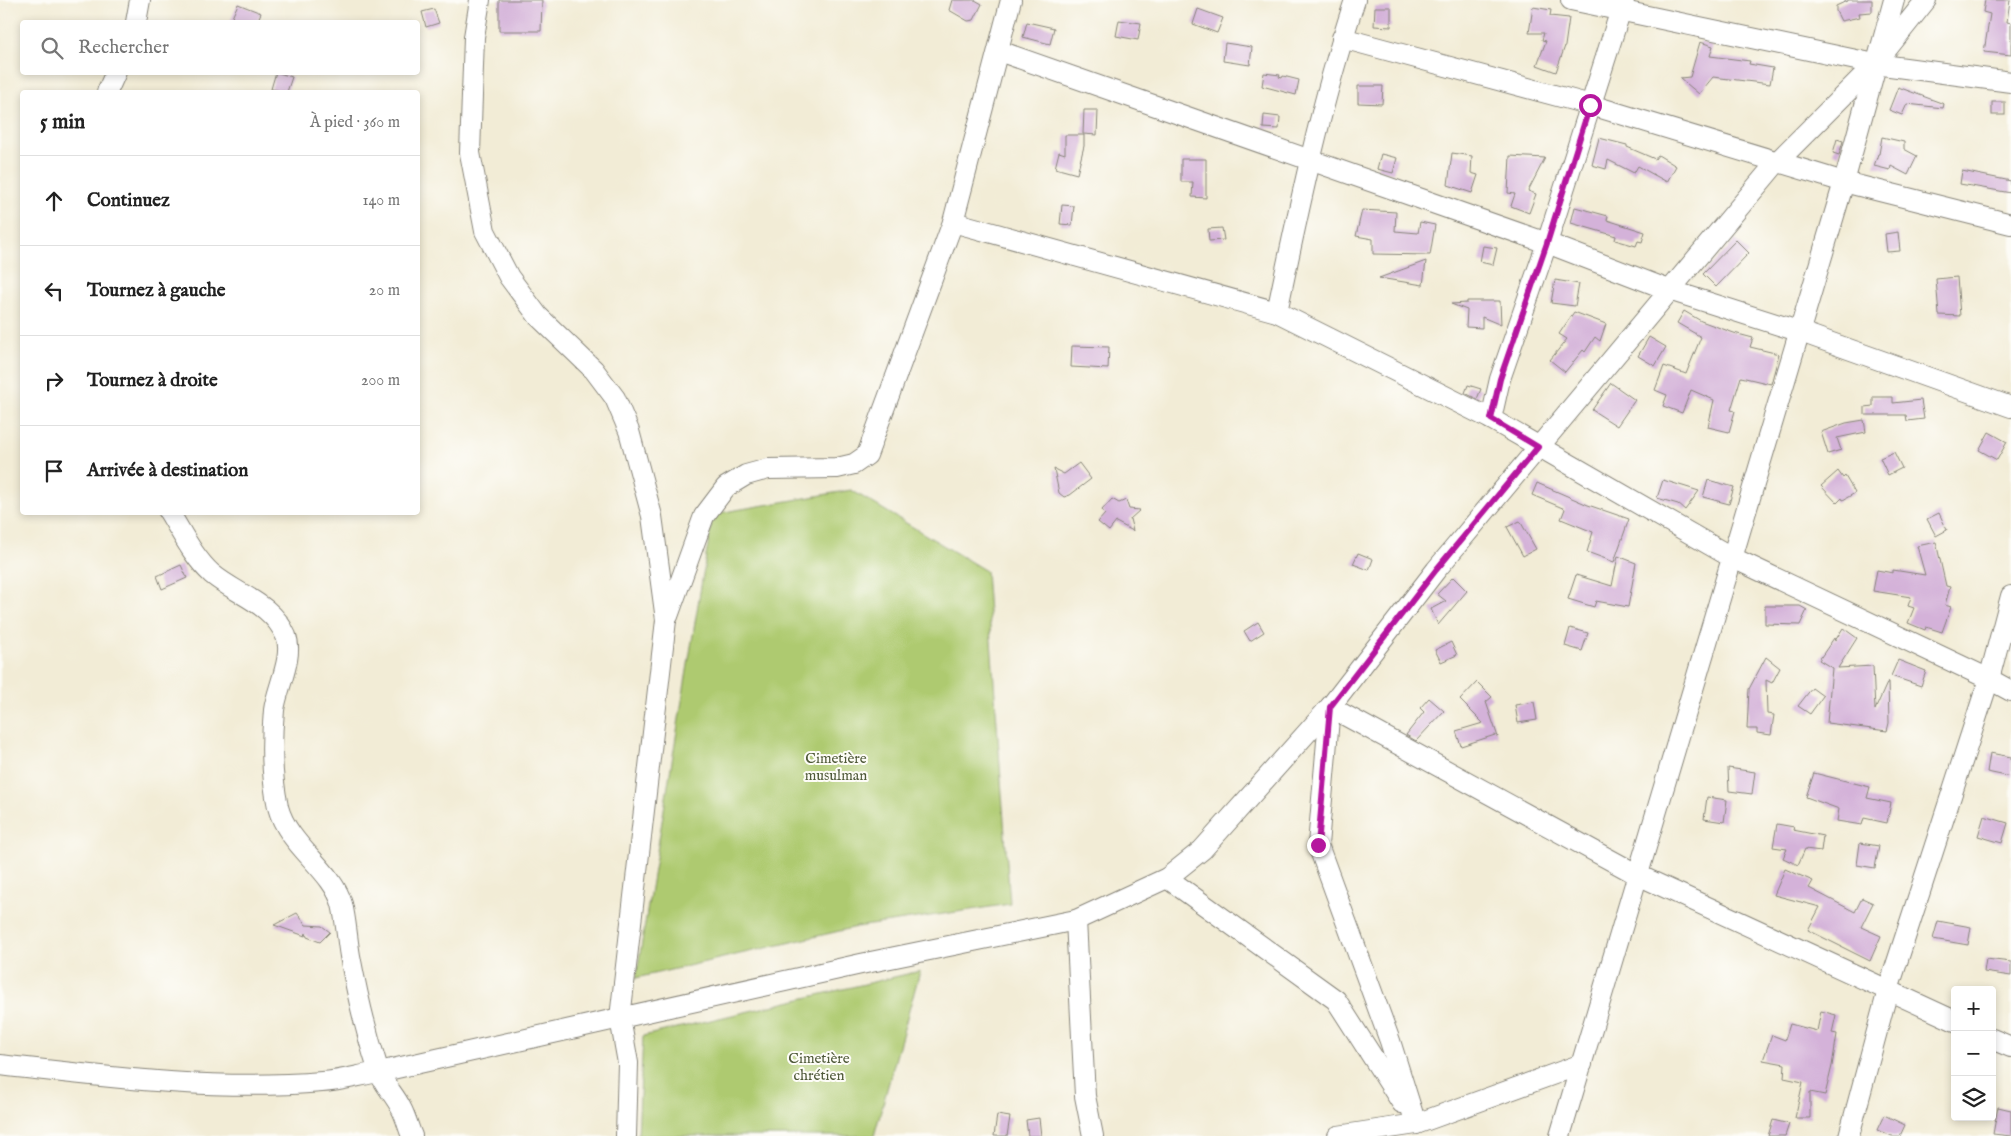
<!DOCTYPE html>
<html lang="fr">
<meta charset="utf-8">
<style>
body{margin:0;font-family:"IM FELL English",serif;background:#f6f6f6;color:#222}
.controls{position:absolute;right:15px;bottom:15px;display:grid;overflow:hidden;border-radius:5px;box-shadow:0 2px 8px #0003}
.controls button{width:45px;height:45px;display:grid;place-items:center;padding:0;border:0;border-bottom:1px solid #e0e0e0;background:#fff;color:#222;font:25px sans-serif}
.stop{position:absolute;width:15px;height:15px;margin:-11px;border:4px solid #b5179e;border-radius:50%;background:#fff}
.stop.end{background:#b5179e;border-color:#fff;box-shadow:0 1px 5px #0008}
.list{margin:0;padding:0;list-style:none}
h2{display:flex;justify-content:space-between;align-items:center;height:65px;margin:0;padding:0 20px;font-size:21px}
h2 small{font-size:16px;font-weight:400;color:#767676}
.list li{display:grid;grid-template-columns:32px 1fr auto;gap:15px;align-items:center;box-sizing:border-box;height:90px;padding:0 20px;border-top:1px solid #e0e0e0}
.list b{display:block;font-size:19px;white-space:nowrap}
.list em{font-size:16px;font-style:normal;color:#767676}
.icon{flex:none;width:28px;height:28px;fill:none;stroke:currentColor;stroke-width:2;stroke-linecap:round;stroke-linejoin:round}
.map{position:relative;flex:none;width:2011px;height:1136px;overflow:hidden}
.search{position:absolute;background:#fff;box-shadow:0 2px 8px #0003;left:20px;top:20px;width:400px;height:55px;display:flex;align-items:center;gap:12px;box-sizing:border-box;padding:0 18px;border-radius:5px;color:#767676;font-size:19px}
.panel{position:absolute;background:#fff;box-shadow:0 2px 8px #0003;left:20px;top:90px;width:400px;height:425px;border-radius:5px}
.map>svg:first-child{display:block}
.green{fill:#aeca70;stroke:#657346}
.building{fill:#d4b2d9}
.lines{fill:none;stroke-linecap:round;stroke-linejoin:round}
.minor-casing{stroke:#878479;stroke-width:22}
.minor{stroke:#fff;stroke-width:20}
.route{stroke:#b5179e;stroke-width:6}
.labels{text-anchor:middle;stroke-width:4;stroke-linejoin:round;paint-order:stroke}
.park-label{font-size:15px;fill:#4f5939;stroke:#fdfcf7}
</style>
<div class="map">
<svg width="2011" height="1136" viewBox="0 0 2011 1136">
<rect width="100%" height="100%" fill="#fdfcf7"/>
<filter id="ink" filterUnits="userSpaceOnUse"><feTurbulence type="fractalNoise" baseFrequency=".02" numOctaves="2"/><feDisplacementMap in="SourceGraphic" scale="10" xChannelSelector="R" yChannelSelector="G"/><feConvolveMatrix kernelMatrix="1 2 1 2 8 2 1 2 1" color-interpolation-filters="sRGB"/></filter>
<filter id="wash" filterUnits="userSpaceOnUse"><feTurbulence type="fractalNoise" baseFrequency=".0096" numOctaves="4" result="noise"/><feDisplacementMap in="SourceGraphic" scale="20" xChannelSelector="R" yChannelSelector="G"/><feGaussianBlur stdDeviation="1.12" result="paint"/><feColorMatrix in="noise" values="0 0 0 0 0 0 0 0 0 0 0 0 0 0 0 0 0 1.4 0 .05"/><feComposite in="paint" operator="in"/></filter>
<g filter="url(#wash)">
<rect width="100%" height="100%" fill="#f2ecd6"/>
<g class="green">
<polygon points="851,490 986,571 1010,904 857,927 636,978 713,514"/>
<polygon points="920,971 874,1136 638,1136 643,1036"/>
</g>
<g id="blocks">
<g class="building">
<polygon points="499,0 542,0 541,31 499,31"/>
<polygon points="952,0 975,0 982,4 974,20 968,21 949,10"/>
<polygon points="1849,0 1872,0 1872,12 1859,13 1860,17 1841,21 1836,11 1836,6"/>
<polygon points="1985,0 2010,0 2007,22 2011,23 2011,55 1984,52 1990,14 1983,12"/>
<polygon points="238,4 261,13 257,22 230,22"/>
<polygon points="1375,7 1391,7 1391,27 1374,26"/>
<polygon points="1533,7 1551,10 1550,16 1569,18 1565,46 1556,72 1537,65 1546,41 1542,40 1544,33 1529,33"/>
<polygon points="434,9 439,23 426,27 422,12"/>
<polygon points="1198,9 1223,18 1217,33 1193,24"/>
<polygon points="1119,20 1141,23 1138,40 1116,36"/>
<polygon points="1027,22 1054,28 1050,44 1023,37"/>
<polygon points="1700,42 1713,46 1710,56 1750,61 1749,64 1773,68 1770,84 1713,77 1699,94 1680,78 1690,77"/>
<polygon points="1225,43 1252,47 1250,65 1223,61"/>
<polygon points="276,72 292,77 287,92 271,89"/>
<polygon points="1264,73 1280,75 1279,77 1282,78 1283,76 1299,80 1296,95 1262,86"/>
<polygon points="1358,86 1383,86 1382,104 1358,103"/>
<polygon points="1898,87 1944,104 1943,108 1907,104 1902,115 1889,110"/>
<rect x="1992" y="102" width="13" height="13"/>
<polygon points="1084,110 1098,110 1097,135 1083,134"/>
<polygon points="1264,115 1280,117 1279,129 1263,128"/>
<polygon points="1065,135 1084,135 1084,146 1077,174 1055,168 1059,152 1065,154"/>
<polygon points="1882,137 1904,142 1904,149 1917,156 1908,175 1891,166 1890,170 1874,166 1878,154 1879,154"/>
<polygon points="1599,138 1627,145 1627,147 1655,159 1658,155 1676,166 1667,182 1638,166 1634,173 1608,160 1606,169 1592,165"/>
<polygon points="1837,139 1843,141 1839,155 1833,153"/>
<polygon points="1452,153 1472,156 1471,173 1478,175 1472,193 1448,185"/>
<polygon points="1381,154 1397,158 1393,173 1377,169"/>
<polygon points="1510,156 1545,158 1528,191 1536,194 1529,213 1511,206 1515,194 1508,193"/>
<polygon points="1181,159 1206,159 1206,198 1192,197 1193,182 1181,182"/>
<polygon points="1962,171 2011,181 2011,193 1960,184"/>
<polygon points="1062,205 1074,206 1072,225 1060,224"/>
<polygon points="1575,207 1608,216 1607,220 1645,232 1642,242 1638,241 1636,246 1615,240 1616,236 1571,223"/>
<polygon points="1362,210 1396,212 1395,231 1418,233 1420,222 1435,225 1430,255 1373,254 1373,239 1356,236"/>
<polygon points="1222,228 1224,240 1209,241 1208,229"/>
<polygon points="1898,232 1900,251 1887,252 1885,234"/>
<polygon points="1736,240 1749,253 1716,287 1703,274"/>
<polygon points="1483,246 1497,248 1493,265 1480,262"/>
<polygon points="1426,261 1423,285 1379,278"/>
<polygon points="1957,277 1960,316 1939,315 1936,279"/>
<polygon points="1555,280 1579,284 1575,306 1551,303"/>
<polygon points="1467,301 1500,301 1501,325 1482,317 1482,328 1466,327 1467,310 1451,304 1467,303"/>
<polygon points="1684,311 1701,321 1734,333 1753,338 1750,347 1779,354 1771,384 1741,377 1731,410 1735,411 1729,432 1708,427 1714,400 1691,390 1682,413 1663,406 1667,395 1655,390 1664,366 1686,374 1701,337 1677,323"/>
<polygon points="1574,312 1606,324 1600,341 1595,337 1585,352 1583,350 1565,372 1550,360 1567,339 1559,334"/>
<polygon points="1649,337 1666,347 1655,366 1638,356"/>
<polygon points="1072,346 1109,347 1108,369 1071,367"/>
<polygon points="1611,383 1635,400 1617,426 1592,410"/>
<polygon points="1468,385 1481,389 1477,399 1465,393"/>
<polygon points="1873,397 1893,397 1893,403 1921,400 1924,419 1907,421 1906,415 1865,415 1865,407 1873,406"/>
<polygon points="1864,420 1866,432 1837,438 1841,450 1828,454 1821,432 1846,423"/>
<polygon points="1989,432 2007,442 1997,460 1979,450"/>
<polygon points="1894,452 1902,468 1888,475 1880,458"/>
<polygon points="1079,463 1091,479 1070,495 1064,497 1059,493 1054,469 1064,474"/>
<polygon points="1838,471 1843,478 1845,476 1855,493 1843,500 1842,498 1837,503 1821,486"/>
<polygon points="1663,480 1699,491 1685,510 1678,504 1657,498"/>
<polygon points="1708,480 1734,487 1729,504 1703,497"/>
<polygon points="1537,483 1588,505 1629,519 1614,562 1587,552 1593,532 1561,519 1565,509 1532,495"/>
<polygon points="1112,499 1119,503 1126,500 1129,509 1140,510 1130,519 1133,531 1116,522 1109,531 1098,522 1105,514 1102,510"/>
<polygon points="1939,513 1947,530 1936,536 1927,519"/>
<polygon points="1520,521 1536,549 1523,556 1507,527"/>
<polygon points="1936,542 1946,586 1950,587 1945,605 1951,607 1942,632 1926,627 1925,630 1908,623 1914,608 1908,606 1911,597 1873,591 1877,570 1893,573 1893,570 1925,575 1917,546"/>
<polygon points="1358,553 1373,559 1369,570 1353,564"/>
<polygon points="1618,556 1636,563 1628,607 1596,601 1594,607 1568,599 1576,575 1612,586"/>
<polygon points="181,565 187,578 162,589 157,576"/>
<polygon points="1453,577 1467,591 1438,625 1431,609 1446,601 1437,594"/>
<polygon points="1765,606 1800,606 1807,610 1800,625 1765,624"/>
<polygon points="1258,622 1264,632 1250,641 1244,631"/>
<polygon points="1570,628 1588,633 1582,651 1565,646"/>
<polygon points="1843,628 1857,638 1838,668 1873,666 1875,710 1888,681 1889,723 1887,731 1827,723 1832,668 1819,660 1834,638 1835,641"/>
<polygon points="1451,642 1457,655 1441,662 1435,650"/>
<polygon points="1766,657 1780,668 1772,683 1766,680 1767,714 1774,715 1771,735 1757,733 1757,729 1747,729 1749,689"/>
<polygon points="1898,660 1926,671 1921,686 1891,676"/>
<polygon points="1477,682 1492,697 1486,702 1498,737 1495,735 1461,746 1456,731 1483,723 1460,700"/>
<polygon points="1812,688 1823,696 1810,714 1798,706"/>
<polygon points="1429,698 1444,711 1416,741 1406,735 1424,712 1420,708"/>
<polygon points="1534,702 1537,720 1518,723 1515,705"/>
<polygon points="1990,753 2011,757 2011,777 1987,772"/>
<polygon points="1728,768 1755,772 1752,794 1729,791"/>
<polygon points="1814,773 1870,787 1867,798 1891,803 1887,823 1864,818 1862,825 1837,821 1839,809 1806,797"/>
<polygon points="1707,797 1727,800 1724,822 1704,819"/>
<polygon points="1984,816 2008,823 2002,843 1978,836"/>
<polygon points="1777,824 1794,827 1793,830 1823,836 1821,851 1805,849 1798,865 1783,858 1787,849 1773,847"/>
<polygon points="1860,843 1879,846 1875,868 1857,865"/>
<polygon points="1785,869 1813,881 1809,888 1855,912 1862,898 1873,903 1861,927 1881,936 1870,961 1808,930 1820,907 1774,895"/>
<polygon points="297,913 306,925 322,926 330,932 320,942 307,937 306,933 305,936 274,925"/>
<polygon points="1938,921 1971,927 1968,945 1933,939"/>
<polygon points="1986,959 2011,962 2011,976 1984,972"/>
<polygon points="1821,1011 1836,1015 1832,1033 1837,1034 1832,1066 1825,1095 1810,1092 1810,1118 1795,1118 1803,1082 1784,1078 1785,1064 1763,1060 1772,1035 1785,1040 1790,1024 1817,1031"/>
<polygon points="1998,1107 2011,1110 2011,1136 1993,1134"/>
<polygon points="997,1115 1010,1117 1007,1136 994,1136"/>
<polygon points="1884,1115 1905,1125 1900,1136 1892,1136 1877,1130"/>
<polygon points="1039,1118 1041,1136 1028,1136 1026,1120"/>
<polygon points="1773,1120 1789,1124 1785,1136 1768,1136"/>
</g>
</g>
</g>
<g filter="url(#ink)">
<use href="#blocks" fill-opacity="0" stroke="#878479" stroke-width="1"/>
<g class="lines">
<defs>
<g id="minor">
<polyline points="480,0 474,37 470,153 485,231 509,277 538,316 594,370 615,398 629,431 652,516 666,620 620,1018 628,1063 626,1136"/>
<polyline points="1571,0 1875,64 2011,82"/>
<polyline points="136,22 140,0"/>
<polyline points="1342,38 1591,105 1844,182 2011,224"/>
<polyline points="999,51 1547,243 1669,290 1798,331 2011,407"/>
<polyline points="107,92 116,72"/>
<polyline points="953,222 1277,312 1491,419 1731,557 1989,679 2011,691"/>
<path d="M1277,312C1299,207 1321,102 1355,0"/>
<polyline points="1491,419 1500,379 1547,243 1624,0"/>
<path d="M169,512C182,533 194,558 212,574C237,595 272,603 286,636C294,657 277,688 274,710C271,742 271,775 278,807C288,846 332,869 342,904C346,920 347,939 350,956C357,994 366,1032 378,1069C382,1083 395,1095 401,1108C406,1117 408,1127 412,1136"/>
<polyline points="668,616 704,516 726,487 746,475 768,469 837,468 854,464 867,455 953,222 1011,0"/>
<polyline points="1167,878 1336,1000 1402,1103"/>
<polyline points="1076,920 1085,1096 1093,1136"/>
<polyline points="1992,1039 2011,1047"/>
<path d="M0,1065C107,1077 215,1091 322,1082C341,1081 360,1075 379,1072L861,964L1076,920L1167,878L1202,850L1330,707L1436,570L1777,162L1875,64L1926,0"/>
<polyline points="1416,1124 1390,1041 1318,845 1330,707 1638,875 1955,1021"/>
<polyline points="1338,1136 1416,1124 1582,1064"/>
<polyline points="1560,1136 1844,182 1894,0"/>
<polyline points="1849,1136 1888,990 1989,679 2011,596"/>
</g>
</defs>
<use href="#minor" class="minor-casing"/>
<use href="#minor" class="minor"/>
</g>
</g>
<g class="lines" filter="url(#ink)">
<polyline class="route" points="1318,845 1330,707 1436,570 1538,447 1491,419 1500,379 1547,243 1590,105"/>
</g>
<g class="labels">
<g class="park-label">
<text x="836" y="763">Cimetière<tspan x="836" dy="17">musulman</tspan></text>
<text x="819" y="1063">Cimetière<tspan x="819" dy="17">chrétien</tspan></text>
</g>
</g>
</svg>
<div class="controls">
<button>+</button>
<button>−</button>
<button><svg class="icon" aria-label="layers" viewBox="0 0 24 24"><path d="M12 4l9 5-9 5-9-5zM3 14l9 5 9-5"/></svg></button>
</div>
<div class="stop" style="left:1590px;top:105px"></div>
<div class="stop end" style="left:1318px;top:845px"></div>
<div class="search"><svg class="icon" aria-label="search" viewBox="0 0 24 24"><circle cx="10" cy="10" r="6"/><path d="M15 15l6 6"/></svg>Rechercher</div>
<section class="panel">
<h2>5 min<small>À pied · 360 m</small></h2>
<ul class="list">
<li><svg class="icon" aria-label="ahead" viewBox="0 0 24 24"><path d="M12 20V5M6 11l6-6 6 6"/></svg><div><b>Continuez</b></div><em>140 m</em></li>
<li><svg class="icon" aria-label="left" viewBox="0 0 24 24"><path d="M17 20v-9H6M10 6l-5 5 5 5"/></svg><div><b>Tournez à gauche</b></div><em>20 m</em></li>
<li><svg class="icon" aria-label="right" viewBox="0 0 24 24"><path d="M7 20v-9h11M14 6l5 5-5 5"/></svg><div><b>Tournez à droite</b></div><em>200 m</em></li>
<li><svg class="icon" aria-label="arrive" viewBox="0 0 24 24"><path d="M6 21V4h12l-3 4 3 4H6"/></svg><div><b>Arrivée à destination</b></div></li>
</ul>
</section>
</div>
